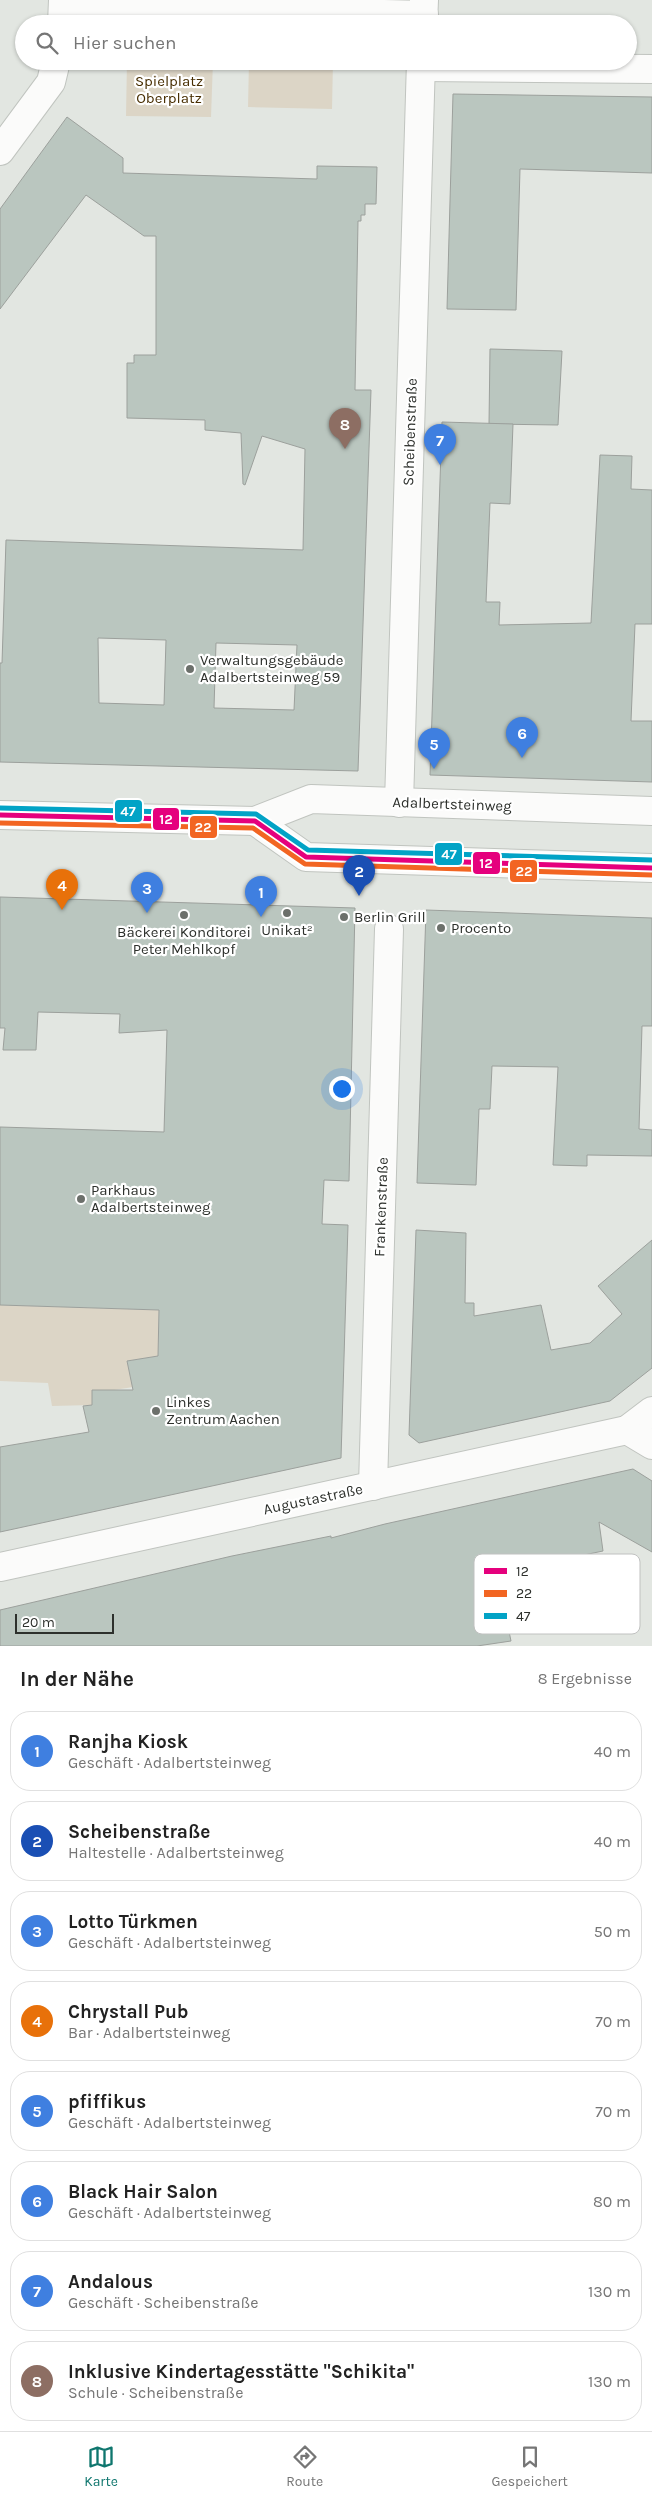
<!DOCTYPE html>
<html lang="de">
<meta charset="utf-8">
<style>
body{margin:0;font-family:Karla,sans-serif;background:#f2f2f2;color:#222}
.scale{position:absolute;left:15px;bottom:12px;width:99px;box-sizing:border-box;padding-left:5px;border:2px solid #2d302c;border-top:0;font-size:14px;line-height:18px;white-space:nowrap;color:#2d302c;-webkit-text-stroke:4px #fff;paint-order:stroke}
.you{position:absolute;left:341px;top:1088px;width:18px;height:18px;margin:-12px;border:4px solid #fff;border-radius:50%;background:#1a73e8;box-shadow:0 0 0 8px #1a73e833}
.badge{display:grid;place-items:center;width:32px;height:32px;border-radius:50%;background:#0f766e;color:#fff;font-size:16px;font-weight:700}
.pin{position:absolute;translate:-50% -41px;filter:drop-shadow(0 1px 2px #0008)}
.pin::after{content:'';position:absolute;top:26px;width:18px;height:15px;background:inherit;clip-path:polygon(0 0,100% 0,50% 100%)}
.list{margin:0;padding:0;list-style:none}
h2{display:flex;justify-content:space-between;align-items:center;height:65px;margin:0;padding:0 20px;font-size:21px}
h2 small{font-size:16px;font-weight:400;color:#767676}
.list li{display:grid;grid-template-columns:32px 1fr auto;gap:15px;align-items:center;box-sizing:border-box;height:80px;margin:0 10px 10px;padding:0 10px;border:1px solid #e0e0e0;border-radius:20px}
.list b{display:block;font-size:19px;white-space:nowrap}
.list p{margin:0;font-size:16px;white-space:nowrap;color:#767676}
.list em{font-size:16px;font-style:normal;color:#767676}
.icon{flex:none;width:28px;height:28px;fill:none;stroke:currentColor;stroke-width:2;stroke-linecap:round;stroke-linejoin:round}
.map{position:relative;flex:none;width:652px;height:1646px;overflow:hidden}
.search{position:absolute;background:#fff;box-shadow:0 1px 4px #0004;left:15px;right:15px;top:15px;height:55px;display:flex;align-items:center;gap:12px;box-sizing:border-box;padding:0 18px;border-radius:28px;color:#767676;font-size:19px}
.sheet{height:785px;background:#fff}
nav{display:flex;justify-content:space-around;align-items:center;box-sizing:border-box;height:70px;border-top:1px solid #e0e0e0;background:#fff;font-size:14px;color:#767676}
nav a{display:grid;justify-items:center;gap:2px}
nav .on{color:#0f766e}
.map>svg:first-child{display:block}
.green{fill:#dcd5c6}
.building{fill:#bac6bf;stroke:#9ca09c;fill-rule:evenodd}
.lines{fill:none;stroke-linecap:round;stroke-linejoin:round}
.pedestrian-casing{stroke:#c0c4bf;stroke-width:30}
.minor-casing{stroke:#c0c4bf;stroke-width:30}
.primary-casing{stroke:#c0c4bf;stroke-width:30}
.pedestrian{stroke:#fbfbfa;stroke-width:28}
.minor{stroke:#fbfbfa;stroke-width:28}
.primary{stroke:#fbfbfa;stroke-width:28}
.bus-1-casing{stroke:#fff;stroke-width:9}
.bus-2-casing{stroke:#fff;stroke-width:9}
.bus-3-casing{stroke:#fff;stroke-width:9}
.bus-1{stroke:#e5007d;stroke-width:5}
.bus-2{stroke:#f26522;stroke-width:5}
.bus-3{stroke:#02a3c6;stroke-width:5}
.poi-dot{fill:#6c706b;stroke:#fff;stroke-width:2}
.labels{text-anchor:middle;stroke-width:4.5;stroke-linejoin:round;paint-order:stroke}
.park-label{font-size:15px;fill:#472d00;stroke:#fff}
.street-label{font-size:15px;fill:#2d302c;stroke:#fff}
.poi-label{font-size:15px;fill:#2d302c;stroke:#fff;text-anchor:start}
.key{fill:#fff;stroke:#c0c1c0;stroke-width:1}
.key-label{font-size:14px;fill:#2d302c}
.line-badge{stroke:#fff;stroke-width:2}
.badge-label{font-size:14px;text-anchor:middle;font-weight:bold;fill:#fff}
</style>
<div class="map">
<svg width="652" height="1646" viewBox="0 0 652 1646">
<rect width="100%" height="100%" fill="#e2e6e1"/>
<g class="green">
<polygon points="127,61 213,61 211,117 126,116"/>
<polygon points="249,61 333,61 332,109 248,107"/>
<polygon points="0,1305 159,1310 158,1356 127,1361 133,1387 114,1390 92,1390 92,1405 52,1406 48,1383 0,1381"/>
</g>
<g class="building">
<polygon points="453,94 652,97 652,173 520,169 516,310 447,309"/>
<path d="M67,117L123,158V173L317,179V166L377,167L376,204H365V215H361V221H358L355,390H371L358,771L0,762V663H2L6,540L303,550L305,449L262,436L245,485L243,484L241,433L205,430V420L127,418V363H134V355H156V236H144L86,195L0,309V209ZM98,638L166,640L164,705L99,703ZM216,643L297,645L294,710L214,708Z"/>
<polygon points="490,349 562,351 558,425 489,424"/>
<polygon points="442,422 513,424 510,504 490,503 486,602 500,602 499,625 591,623 600,455 632,456 631,489 652,490 652,624 635,624 631,721 652,721 652,782 430,775"/>
<polygon points="0,897 355,908 349,1181 324,1180 322,1224 348,1225 341,1458 0,1532 0,1447 89,1432 83,1406 92,1405 92,1390 133,1390 127,1361 158,1356 159,1310 0,1305 0,1127 164,1132 167,1030 119,1033 120,1014 38,1012 36,1050 3,1050 5,1028 0,1028"/>
<polygon points="426,910 652,918 652,1026 642,1026 639,1129 652,1130 652,1156 587,1155 587,1166 553,1165 558,1067 492,1066 490,1109 479,1109 476,1185 417,1183"/>
<polygon points="416,1230 466,1233 465,1303 474,1303 474,1316 541,1305 551,1350 590,1343 622,1314 598,1286 652,1240 652,1368 610,1401 419,1443 409,1435"/>
<polygon points="633,1469 652,1481 652,1552 599,1522 603,1551 497,1573 511,1641 477,1646 0,1646 0,1610 232,1556 331,1536 331,1538 385,1524"/>
</g>
<g class="lines">
<defs>
<polyline id="pedestrian" points="64,6 424,15"/>
<g id="minor">
<polyline points="62,24 63,0"/>
<polyline points="423,24 424,0"/>
<polyline points="421,67 652,69"/>
<polyline points="0,151 51,82 56,61"/>
<polyline points="399,803 421,61"/>
<polyline points="652,1411 627,1430 652,1445"/>
<polyline points="373,1486 389,929"/>
<polyline points="0,1567 627,1430"/>
</g>
<g id="primary">
<polyline points="0,815 255,821 311,799 652,811"/>
<polyline points="255,821 306,857 652,868"/>
</g>
</defs>
<use href="#pedestrian" class="pedestrian-casing"/>
<use href="#minor" class="minor-casing"/>
<use href="#primary" class="primary-casing"/>
<use href="#pedestrian" class="pedestrian"/>
<use href="#minor" class="minor"/>
<use href="#primary" class="primary"/>
<defs>
<polyline id="bus-1" points="0,815 255,821 306,857 652,868"/>
<polyline id="bus-2" points="0,823 253,828 305,864 652,875"/>
<polyline id="bus-3" points="0,808 256,814 308,850 652,860"/>
</defs>
<use href="#bus-1" class="bus-1-casing"/>
<use href="#bus-2" class="bus-2-casing"/>
<use href="#bus-3" class="bus-3-casing"/>
<use href="#bus-1" class="bus-1"/>
<use href="#bus-2" class="bus-2"/>
<use href="#bus-3" class="bus-3"/>
</g>
<g class="poi-dot">
<circle cx="190" cy="669" r="5"/>
<circle cx="287" cy="913" r="5"/>
<circle cx="184" cy="915" r="5"/>
<circle cx="344" cy="917" r="5"/>
<circle cx="441" cy="928" r="5"/>
<circle cx="81" cy="1199" r="5"/>
<circle cx="156" cy="1411" r="5"/>
</g>
<g class="labels">
<g class="park-label">
<text x="169" y="86">Spielplatz<tspan x="169" dy="17">Oberplatz</tspan></text>
</g>
<g class="street-label">
<text transform="translate(410 432) rotate(-88)" y="5">Scheibenstraße</text>
<text transform="translate(452 804) rotate(2)" y="5">Adalbertsteinweg</text>
<text transform="translate(381 1207) rotate(-88)" y="5">Frankenstraße</text>
<text transform="translate(313 1499) rotate(-12)" y="5">Augustastraße</text>
</g>
<g class="poi-label">
<text x="200" y="665">Verwaltungsgebäude<tspan x="200" dy="17">Adalbertsteinweg 59</tspan></text>
<text x="354" y="922">Berlin Grill</text>
<text x="451" y="933">Procento</text>
<text x="287" y="935" text-anchor="middle">Unikat²</text>
<text x="184" y="937" text-anchor="middle">Bäckerei Konditorei<tspan x="184" dy="17">Peter Mehlkopf</tspan></text>
<text x="91" y="1195">Parkhaus<tspan x="91" dy="17">Adalbertsteinweg</tspan></text>
<text x="166" y="1407">Linkes<tspan x="166" dy="17">Zentrum Aachen</tspan></text>
</g>
</g>
<rect x="474" y="1554" width="166" height="80" rx="8" class="key"/>
<rect x="484" y="1568" width="23" height="6" fill="#e5007d"/>
<rect x="484" y="1590" width="23" height="7" fill="#f26522"/>
<rect x="484" y="1613" width="23" height="6" fill="#02a3c6"/>
<g class="key-label">
<text x="516" y="1576">12</text>
<text x="516" y="1598">22</text>
<text x="516" y="1621">47</text>
</g>
<g class="line-badge">
<rect x="114" y="799" width="29" height="24" rx="5" fill="#02a3c6"/>
<rect x="152" y="807" width="28" height="24" rx="5" fill="#e5007d"/>
<rect x="189" y="815" width="29" height="24" rx="5" fill="#f26522"/>
<rect x="434" y="842" width="29" height="24" rx="5" fill="#02a3c6"/>
<rect x="472" y="851" width="29" height="24" rx="5" fill="#e5007d"/>
<rect x="509" y="859" width="29" height="24" rx="5" fill="#f26522"/>
</g>
<g class="badge-label">
<text x="128" y="816">47</text>
<text x="166" y="824">12</text>
<text x="203" y="832">22</text>
<text x="449" y="859">47</text>
<text x="486" y="868">12</text>
<text x="524" y="876">22</text>
</g>
</svg>
<div class="scale">20 m</div>
<div class="you"></div>
<div class="pin badge" style="left:261px;top:917px;background:#3f7fe0">1</div>
<div class="pin badge" style="left:359px;top:896px;background:#1a4fb4">2</div>
<div class="pin badge" style="left:147px;top:913px;background:#3f7fe0">3</div>
<div class="pin badge" style="left:62px;top:910px;background:#e8710a">4</div>
<div class="pin badge" style="left:434px;top:769px;background:#3f7fe0">5</div>
<div class="pin badge" style="left:522px;top:758px;background:#3f7fe0">6</div>
<div class="pin badge" style="left:440px;top:465px;background:#3f7fe0">7</div>
<div class="pin badge" style="left:345px;top:449px;background:#8d6e63">8</div>
<div class="search"><svg class="icon" aria-label="search" viewBox="0 0 24 24"><circle cx="10" cy="10" r="6"/><path d="M15 15l6 6"/></svg>Hier suchen</div>
</div>
<section class="sheet">
<h2>In der Nähe<small>8 Ergebnisse</small></h2>
<ul class="list">
<li><span class="badge" style="background:#3f7fe0">1</span><div><b>Ranjha Kiosk</b><p>Geschäft · Adalbertsteinweg</p></div><em>40 m</em></li>
<li><span class="badge" style="background:#1a4fb4">2</span><div><b>Scheibenstraße</b><p>Haltestelle · Adalbertsteinweg</p></div><em>40 m</em></li>
<li><span class="badge" style="background:#3f7fe0">3</span><div><b>Lotto Türkmen</b><p>Geschäft · Adalbertsteinweg</p></div><em>50 m</em></li>
<li><span class="badge" style="background:#e8710a">4</span><div><b>Chrystall Pub</b><p>Bar · Adalbertsteinweg</p></div><em>70 m</em></li>
<li><span class="badge" style="background:#3f7fe0">5</span><div><b>pfiffikus</b><p>Geschäft · Adalbertsteinweg</p></div><em>70 m</em></li>
<li><span class="badge" style="background:#3f7fe0">6</span><div><b>Black Hair Salon</b><p>Geschäft · Adalbertsteinweg</p></div><em>80 m</em></li>
<li><span class="badge" style="background:#3f7fe0">7</span><div><b>Andalous</b><p>Geschäft · Scheibenstraße</p></div><em>130 m</em></li>
<li><span class="badge" style="background:#8d6e63">8</span><div><b>Inklusive Kindertagesstätte &quot;Schikita&quot;</b><p>Schule · Scheibenstraße</p></div><em>130 m</em></li>
</ul>
</section>
<nav>
<a class="on"><svg class="icon" aria-label="map" viewBox="0 0 24 24"><path d="M3 6l6-2 6 2 6-2v14l-6 2-6-2-6 2zM9 4v14M15 6v14"/></svg>Karte</a>
<a><svg class="icon" aria-label="directions" viewBox="0 0 24 24"><path d="M12 3l9 9-9 9-9-9zM9 14v-3h6M13 9l2 2-2 2"/></svg>Route</a>
<a><svg class="icon" aria-label="saved" viewBox="0 0 24 24"><path d="M7 4h10v16l-5-4-5 4z"/></svg>Gespeichert</a>
</nav>
